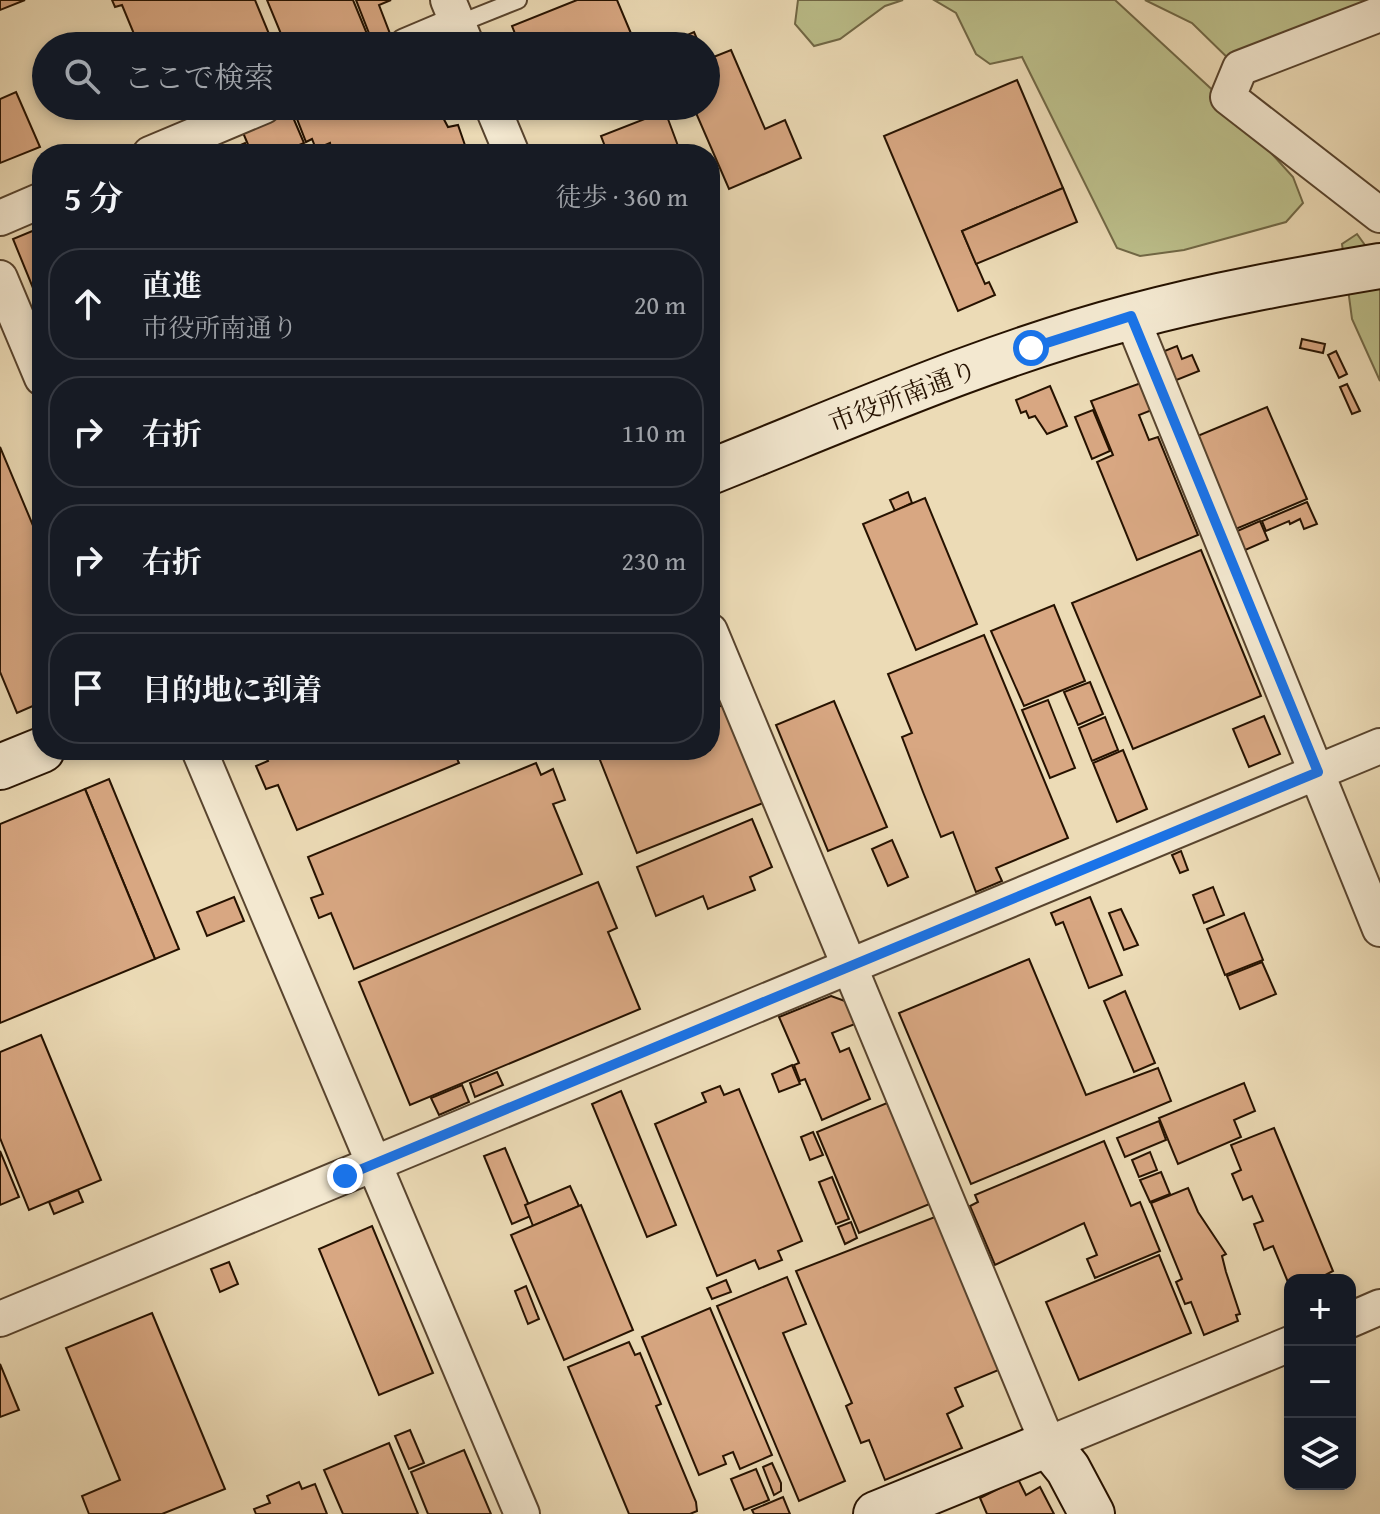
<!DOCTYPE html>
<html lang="ja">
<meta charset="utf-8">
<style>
body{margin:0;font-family:"Gentium Book Plus","Noto Serif JP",serif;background:#20242c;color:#f1f3f6}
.controls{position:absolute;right:24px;bottom:24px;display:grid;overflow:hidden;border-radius:16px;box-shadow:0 4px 12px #0003}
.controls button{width:72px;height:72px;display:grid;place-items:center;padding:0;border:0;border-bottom:2px solid #363941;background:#171b24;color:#f1f3f6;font:40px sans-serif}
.stop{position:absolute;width:24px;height:24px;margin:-18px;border:6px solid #1a73e8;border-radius:50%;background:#fff}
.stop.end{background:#1a73e8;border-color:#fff;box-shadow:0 2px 8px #0008}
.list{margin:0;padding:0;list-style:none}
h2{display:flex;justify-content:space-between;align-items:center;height:104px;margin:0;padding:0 32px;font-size:34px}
h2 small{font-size:26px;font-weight:400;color:#9ea1a6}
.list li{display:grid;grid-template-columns:52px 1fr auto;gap:24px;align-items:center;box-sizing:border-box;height:112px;margin:0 16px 16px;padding:0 16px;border:2px solid #363941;border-radius:32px}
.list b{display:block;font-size:30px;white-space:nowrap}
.list p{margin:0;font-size:26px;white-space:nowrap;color:#9ea1a6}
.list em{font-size:26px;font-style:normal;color:#9ea1a6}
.icon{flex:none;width:44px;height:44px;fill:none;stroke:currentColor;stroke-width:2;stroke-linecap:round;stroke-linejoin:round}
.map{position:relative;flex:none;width:1380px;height:1514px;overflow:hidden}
.search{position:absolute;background:#171b24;box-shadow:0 4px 12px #0003;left:32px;top:32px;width:688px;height:88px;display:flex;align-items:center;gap:20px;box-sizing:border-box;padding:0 28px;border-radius:44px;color:#9ea1a6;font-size:30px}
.panel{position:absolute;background:#171b24;box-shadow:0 4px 12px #0003;left:32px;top:144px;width:688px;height:616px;border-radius:32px}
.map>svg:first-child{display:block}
.green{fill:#bcbf8b;stroke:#716846;stroke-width:2}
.building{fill:#d8a782;stroke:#261200;stroke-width:2}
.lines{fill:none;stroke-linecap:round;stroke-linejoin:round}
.lane-casing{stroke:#58442e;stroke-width:20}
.street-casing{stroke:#58442e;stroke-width:38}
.secondary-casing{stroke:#261200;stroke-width:48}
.lane{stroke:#f3e8d0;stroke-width:16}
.street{stroke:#f3e8d0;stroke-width:34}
.secondary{stroke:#f3e8d0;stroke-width:44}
.route{stroke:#1a73e8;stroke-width:10}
.labels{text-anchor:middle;stroke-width:7;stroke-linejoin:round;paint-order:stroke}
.street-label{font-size:26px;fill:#261200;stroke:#f3e8d0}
</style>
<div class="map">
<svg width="1380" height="1514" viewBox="0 0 1380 1514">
<rect width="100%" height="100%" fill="#ecdbb6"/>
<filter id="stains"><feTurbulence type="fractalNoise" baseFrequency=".0025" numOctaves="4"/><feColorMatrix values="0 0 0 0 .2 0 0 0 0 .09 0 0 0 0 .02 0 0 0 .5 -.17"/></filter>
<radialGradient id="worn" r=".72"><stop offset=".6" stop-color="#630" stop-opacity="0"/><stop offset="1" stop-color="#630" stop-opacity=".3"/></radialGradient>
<g class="green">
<polygon points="798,0 903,0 885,6 840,39 814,46 795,24"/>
<polygon points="934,0 1115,0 1219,96 1293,177 1303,203 1286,222 1184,250 1140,256 1117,248 1022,57 990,64 976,54 956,13"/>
<polygon points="1145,0 1380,0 1235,65 1192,23"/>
<polygon points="1357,234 1380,266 1380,381 1352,319 1342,244"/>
</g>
<g class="building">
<polygon points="0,0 25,0 0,10"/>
<polygon points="112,0 255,0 274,46 139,46 122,5 115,7"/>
<polygon points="267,0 353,0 372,46 286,46"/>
<polygon points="356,0 391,0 379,5 392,39 374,46"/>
<polygon points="577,0 617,0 635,43 626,46 520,46 512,26"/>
<polygon points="694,32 700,46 667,46 667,44"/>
<polygon points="731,50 765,129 785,120 801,158 729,189 693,106 706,106 706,60"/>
<polygon points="1017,80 1063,188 962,231 985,284 989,282 995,295 958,311 884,136"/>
<polygon points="16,92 40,147 0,163 0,99"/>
<polygon points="164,106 199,106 169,118"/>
<polygon points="292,106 449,106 439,110 448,127 458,125 468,154 332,154 330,143 316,149 312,139 306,142"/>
<polygon points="289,108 304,143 278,154 252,154 241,128"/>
<polygon points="665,111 681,154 608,154 601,136"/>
<polygon points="245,143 249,154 233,154 231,149"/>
<polygon points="1063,188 1077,222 976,264 962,231"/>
<polygon points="42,227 42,310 13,239"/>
<polygon points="1302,339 1325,344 1323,353 1300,348"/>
<polygon points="1177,346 1182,359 1192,355 1199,371 1169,383 1157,354"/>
<polygon points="1336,351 1347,374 1339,378 1328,355"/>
<polygon points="1141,383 1152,410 1139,415 1149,440 1158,437 1198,535 1137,560 1097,462 1113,455 1091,401"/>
<polygon points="1347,384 1360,411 1352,414 1340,387"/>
<polygon points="1050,386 1067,426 1047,434 1035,416 1029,418 1026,411 1021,413 1016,400"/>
<polygon points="1267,407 1307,499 1231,531 1195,437"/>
<polygon points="1093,410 1110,451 1092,459 1075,417"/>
<polygon points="0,447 42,547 42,702 17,713 0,672"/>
<polygon points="908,492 912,503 895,511 890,500"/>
<polygon points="925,498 977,624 916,650 863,524"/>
<polygon points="1307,502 1317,524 1304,529 1300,519 1290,524 1289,521 1266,531 1262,521"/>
<polygon points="1260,521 1268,540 1243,551 1235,532"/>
<polygon points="1201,550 1261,696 1133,749 1072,603"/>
<polygon points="1054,605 1085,681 1024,706 991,631"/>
<polygon points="984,635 1068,838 996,868 1002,881 976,892 953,832 941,837 923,792 902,737 912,733 888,674"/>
<polygon points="1090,682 1103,714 1078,725 1064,692"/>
<polygon points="1048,700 1075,768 1050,778 1022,710"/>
<polygon points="834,701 887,827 828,851 776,725"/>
<polygon points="723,705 763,803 637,853 598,755 611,750 710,750 710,710"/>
<polygon points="1264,716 1280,754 1249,767 1233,729"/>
<polygon points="1105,717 1118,750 1092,761 1079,728"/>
<polygon points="263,750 453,750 459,763 297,830 278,785 266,789 256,766 268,761"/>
<polygon points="1123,750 1147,809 1117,822 1093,763"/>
<polygon points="536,763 541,775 553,769 565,800 553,804 582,874 354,969 331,913 319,918 311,898 323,894 308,857"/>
<polygon points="109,779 179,949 155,959 85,789"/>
<polygon points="85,789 155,959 0,1023 0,824"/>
<polygon points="752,819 772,867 750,877 755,890 708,909 703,896 656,916 637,867"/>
<polygon points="892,840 908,877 888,886 872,849"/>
<polygon points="1181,851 1188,870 1180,873 1172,855"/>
<polygon points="598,882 617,928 608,932 640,1009 410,1105 359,982"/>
<polygon points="1213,887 1224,915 1204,923 1193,895"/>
<polygon points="234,897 244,921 207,936 197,912"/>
<polygon points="1090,897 1122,975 1089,988 1063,922 1056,925 1051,913"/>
<polygon points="1121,909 1138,945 1124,950 1109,913"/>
<polygon points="1244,913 1263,960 1225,975 1207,929"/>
<polygon points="1029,959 1086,1095 1158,1068 1171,1101 971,1184 899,1013"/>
<polygon points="1262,962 1276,994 1240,1009 1227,976"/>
<polygon points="1125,991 1155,1063 1134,1072 1104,1001"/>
<polygon points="831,996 845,1001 855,1024 832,1033 840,1052 849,1048 870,1099 822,1120 805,1079 800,1081 794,1065 799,1063 779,1017"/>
<polygon points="41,1035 101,1180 29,1210 0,1138 0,1052"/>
<polygon points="792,1065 800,1084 779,1092 772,1074"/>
<polygon points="497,1072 503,1085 475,1097 470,1083"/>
<polygon points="1244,1083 1255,1111 1234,1120 1241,1137 1178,1164 1159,1118"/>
<polygon points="462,1085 469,1102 439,1115 431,1098"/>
<polygon points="720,1086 724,1095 739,1089 802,1241 778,1251 782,1260 759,1269 755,1260 717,1276 655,1124 706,1102 702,1093"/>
<polygon points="621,1091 676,1225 647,1237 592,1104"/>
<polygon points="887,1103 932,1203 859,1233 817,1132"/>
<polygon points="1159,1121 1166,1140 1125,1157 1117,1138"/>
<polygon points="1274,1128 1333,1271 1316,1280 1290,1280 1290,1287 1273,1246 1264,1250 1254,1224 1263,1221 1252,1196 1243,1200 1232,1174 1241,1170 1231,1145"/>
<polygon points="813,1132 823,1155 810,1160 801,1137"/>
<polygon points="1104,1141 1131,1206 1140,1202 1160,1251 1095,1278 1087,1259 1097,1255 1084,1223 995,1265 970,1206 978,1202 975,1195"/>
<polygon points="505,1148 533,1215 512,1224 484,1156"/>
<polygon points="0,1151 19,1197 0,1205"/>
<polygon points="1150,1152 1157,1170 1139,1177 1132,1160"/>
<polygon points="1161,1172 1170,1194 1150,1202 1140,1180"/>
<polygon points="832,1177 849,1219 836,1224 819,1182"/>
<polygon points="570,1186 579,1206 533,1226 525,1205"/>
<polygon points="1188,1188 1198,1212 1226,1254 1222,1256 1226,1272 1240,1314 1236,1315 1238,1321 1204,1335 1191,1302 1185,1304 1176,1282 1182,1279 1151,1203"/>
<polygon points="78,1190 83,1202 54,1214 49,1202"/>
<polygon points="581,1205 633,1330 564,1360 511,1235"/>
<polygon points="940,1215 1001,1369 955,1388 963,1406 947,1414 962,1448 885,1480 869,1440 861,1443 846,1406 852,1403 796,1271"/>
<polygon points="851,1222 857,1238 845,1244 838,1227"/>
<polygon points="372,1226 433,1373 379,1395 319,1249"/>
<polygon points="1159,1255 1191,1333 1079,1380 1046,1302"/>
<polygon points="229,1262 238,1284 220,1292 211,1269"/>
<polygon points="787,1277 806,1324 783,1333 845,1481 799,1501 717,1306"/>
<polygon points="726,1280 731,1292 712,1299 707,1288"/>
<polygon points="526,1286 539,1319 528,1324 515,1291"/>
<polygon points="710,1308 772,1455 740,1469 733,1452 723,1456 726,1464 699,1475 642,1337"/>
<polygon points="152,1313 225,1489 162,1514 89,1514 82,1496 120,1480 66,1348"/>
<polygon points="629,1342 635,1355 640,1353 661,1404 656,1406 696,1502 697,1511 690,1514 629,1514 568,1367"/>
<polygon points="0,1364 19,1410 0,1417"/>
<polygon points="410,1430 424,1463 409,1469 395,1436"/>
<polygon points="389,1443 418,1514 343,1514 324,1470"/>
<polygon points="464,1450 491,1514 428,1514 411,1472"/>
<polygon points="772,1463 781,1483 781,1491 774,1495 763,1467"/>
<polygon points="756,1469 769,1500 744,1510 731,1479"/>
<polygon points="1018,1479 1026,1495 1040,1487 1054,1514 987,1514 980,1498"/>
<polygon points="299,1482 302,1489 315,1484 327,1514 256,1514 254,1509 270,1503 267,1496"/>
<polygon points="783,1497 790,1514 754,1514 752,1510"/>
</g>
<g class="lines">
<defs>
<polyline id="lane" points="458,24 518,0"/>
<g id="street">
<polyline points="448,0 467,46"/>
<polyline points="1380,14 1240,68 1228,97 1380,215"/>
<polyline points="406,46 458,24"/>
<polyline points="492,106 512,154"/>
<polyline points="150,154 264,106"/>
<polyline points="0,218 42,200"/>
<polyline points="0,278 42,378"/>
<polyline points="1131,316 1380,929"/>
<polyline points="710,631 1048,1444 1290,1344"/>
<polyline points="199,750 522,1514"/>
<polyline points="0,1319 1380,746"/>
<polyline points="1350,1320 1380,1307"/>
</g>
<g id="secondary">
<path d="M710,472C848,417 987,355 1131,317C1212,295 1297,280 1380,266"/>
<polyline points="0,767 42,750"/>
<polyline points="876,1514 1048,1444 1068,1469 1092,1514"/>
</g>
</defs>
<use href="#lane" class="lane-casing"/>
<use href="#street" class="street-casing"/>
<use href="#secondary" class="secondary-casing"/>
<use href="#lane" class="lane"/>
<use href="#street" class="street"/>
<use href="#secondary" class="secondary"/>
</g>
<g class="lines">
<polyline class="route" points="345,1176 1318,772 1131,316 1031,348"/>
</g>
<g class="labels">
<g class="street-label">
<text transform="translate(903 396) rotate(-21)" y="9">市役所南通り</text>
</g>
</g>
<rect width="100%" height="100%" filter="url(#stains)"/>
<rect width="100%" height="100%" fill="url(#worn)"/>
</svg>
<div class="controls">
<button>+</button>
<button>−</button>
<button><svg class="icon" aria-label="layers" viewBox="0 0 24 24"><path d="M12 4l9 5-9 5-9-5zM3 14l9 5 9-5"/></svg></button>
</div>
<div class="stop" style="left:1031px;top:348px"></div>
<div class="stop end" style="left:345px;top:1176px"></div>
<div class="search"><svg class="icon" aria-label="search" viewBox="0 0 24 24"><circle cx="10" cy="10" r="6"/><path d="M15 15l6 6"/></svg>ここで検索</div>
<section class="panel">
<h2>5 分<small>徒歩 · 360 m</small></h2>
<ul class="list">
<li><svg class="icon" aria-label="ahead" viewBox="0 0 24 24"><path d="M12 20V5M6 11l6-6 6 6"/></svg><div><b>直進</b><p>市役所南通り</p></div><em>20 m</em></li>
<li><svg class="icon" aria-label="right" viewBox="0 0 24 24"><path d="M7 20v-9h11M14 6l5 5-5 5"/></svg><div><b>右折</b></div><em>110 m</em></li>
<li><svg class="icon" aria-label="right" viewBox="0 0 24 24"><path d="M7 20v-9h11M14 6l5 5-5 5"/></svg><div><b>右折</b></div><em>230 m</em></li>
<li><svg class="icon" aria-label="arrive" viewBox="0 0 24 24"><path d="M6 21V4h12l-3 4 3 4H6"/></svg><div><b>目的地に到着</b></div></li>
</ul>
</section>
</div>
